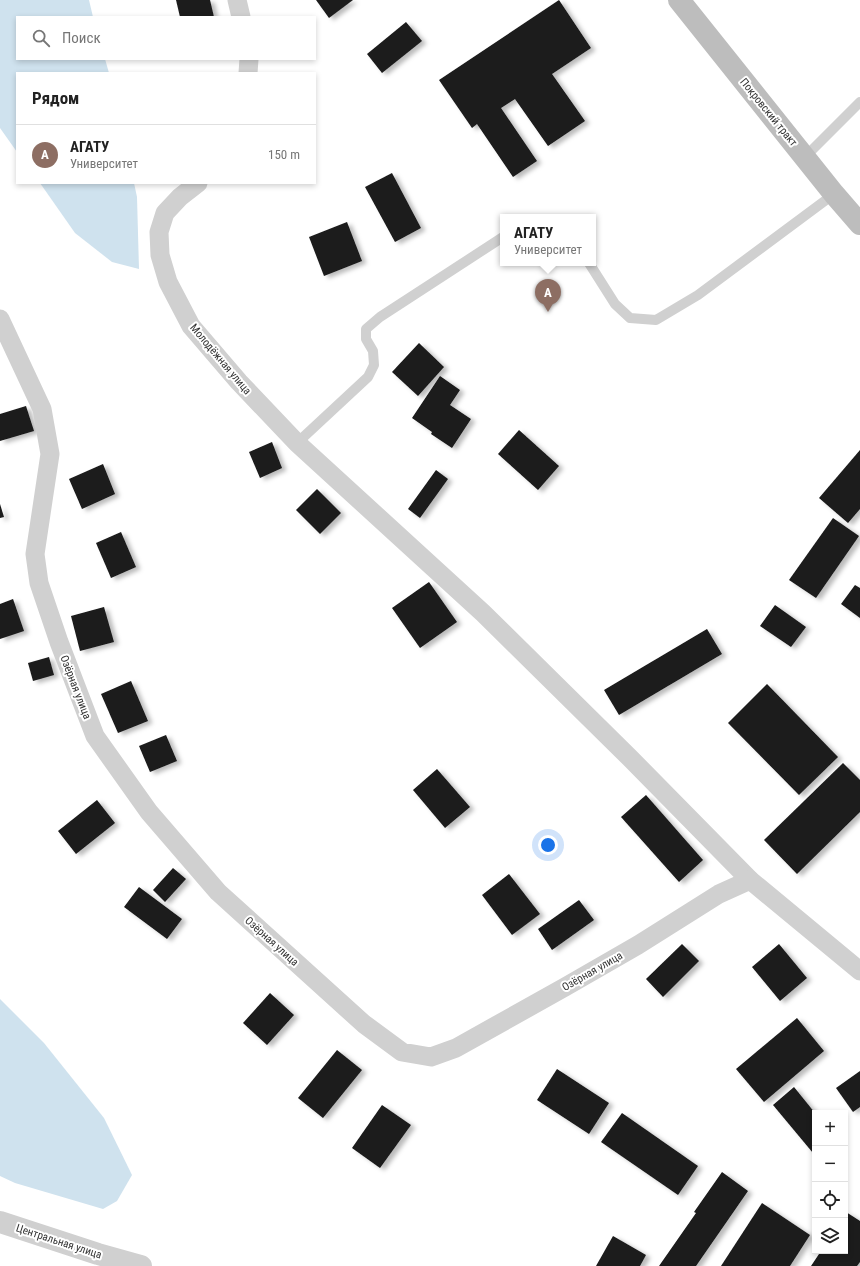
<!DOCTYPE html>
<html lang="ru">
<meta charset="utf-8">
<style>
body{margin:0;font-family:"Roboto Condensed",sans-serif;background:#f2f2f2;color:#222}
.controls{position:absolute;right:12px;bottom:12px;display:grid;overflow:hidden;border-radius:0px;box-shadow:0 2px 6px #0003}
.controls button{width:36px;height:36px;display:grid;place-items:center;padding:0;border:0;border-bottom:1px solid #e0e0e0;background:#fff;color:#222;font:20px sans-serif}
.you{position:absolute;left:548px;top:845px;width:14px;height:14px;margin:-10px;border:3px solid #fff;border-radius:50%;background:#1a73e8;box-shadow:0 0 0 6px #1a73e833}
.badge{display:grid;place-items:center;width:26px;height:26px;border-radius:50%;background:#7c3aed;color:#fff;font-size:13px;font-weight:700}
.pin{position:absolute;translate:-50% -33px;filter:drop-shadow(0 1px 2px #0008)}
.pin::after{content:'';position:absolute;top:21px;width:14px;height:12px;background:inherit;clip-path:polygon(0 0,100% 0,50% 100%)}
.popup{position:absolute;left:500px;top:214px;width:96px;height:52px;box-sizing:border-box;display:grid;place-content:center;border-radius:0px;background:#fff;filter:drop-shadow(0 1px 3px #0005);font-size:13px;white-space:nowrap;color:#767676}
.popup b{font-size:15px;color:#222}
.popup::after{content:'';position:absolute;left:50%;top:100%;margin-left:-8px;border:8px solid transparent;border-top-color:#fff}
.list{margin:0;padding:0;list-style:none}
h2{display:flex;justify-content:space-between;align-items:center;height:52px;margin:0;padding:0 16px;font-size:17px}
h2 small{font-size:13px;font-weight:400;color:#767676}
.list li{display:grid;grid-template-columns:26px 1fr auto;gap:12px;align-items:center;box-sizing:border-box;height:60px;padding:0 16px;border-top:1px solid #e0e0e0}
.list b{display:block;font-size:15px;white-space:nowrap}
.list p{margin:0;font-size:13px;white-space:nowrap;color:#767676}
.list em{font-size:13px;font-style:normal;color:#767676}
.icon{flex:none;width:22px;height:22px;fill:none;stroke:currentColor;stroke-width:2;stroke-linecap:round;stroke-linejoin:round}
.map{position:relative;flex:none;width:860px;height:1266px;overflow:hidden}
.search{position:absolute;background:#fff;box-shadow:0 2px 6px #0003;left:16px;top:16px;width:300px;height:44px;display:flex;align-items:center;gap:10px;box-sizing:border-box;padding:0 14px;border-radius:0px;color:#767676;font-size:15px}
.panel{position:absolute;background:#fff;box-shadow:0 2px 6px #0003;left:16px;top:72px;width:300px;height:112px;border-radius:0px}
.map>svg:first-child{display:block}
.water{fill:#cfe2ee}
.building{fill:#1a1a1a;filter:url(#shadow)}
.lines{fill:none;stroke-linecap:round;stroke-linejoin:round}
.service{stroke:#d0d0d0;stroke-width:10}
.minor{stroke:#d0d0d0;stroke-width:19}
.tertiary{stroke:#d0d0d0;stroke-width:22}
.secondary{stroke:#bdbdbd;stroke-width:22}
.labels{text-anchor:middle;stroke-width:4;stroke-linejoin:round;paint-order:stroke}
.street-label{font-size:11px;fill:#333;stroke:#fff}
</style>
<div class="map">
<svg width="860" height="1266" viewBox="0 0 860 1266">
<defs>
<filter id="shadow"><feDropShadow dx="4.5" dy="2.5" stdDeviation="2" flood-color="#0004"/></filter>
</defs>
<rect width="100%" height="100%" fill="#fff"/>
<g class="water">
<polygon points="0,0 89,0 93,17 17,17 17,59 105,59 109,73 17,73 17,152 0,128"/>
<polygon points="40,183 134,183 137,197 139,269 112,262 75,233"/>
<polygon points="0,999 44,1043 104,1118 132,1175 117,1201 103,1209 15,1183 0,1176"/>
</g>
<g class="building">
<polygon points="176,0 210,0 214,17 180,17"/>
<polygon points="316,0 353,0 329,18"/>
<polygon points="559,0 591,48 552,74 585,121 548,146 515,99 501,108 537,161 513,177 477,124 472,128 439,80"/>
<polygon points="406,22 422,41 382,73 367,54"/>
<polygon points="392,173 421,228 395,242 365,187"/>
<polygon points="347,222 362,261 324,276 309,237"/>
<polygon points="419,343 444,367 418,396 392,372"/>
<polygon points="440,376 460,390 450,405 471,419 452,448 431,434 432,432 412,418"/>
<polygon points="26,406 34,431 0,441 0,414"/>
<polygon points="519,430 559,466 538,490 498,454"/>
<polygon points="272,442 282,468 260,478 249,452"/>
<polygon points="860,450 860,509 848,523 819,498"/>
<polygon points="103,464 115,494 82,509 69,479"/>
<polygon points="436,470 448,479 420,518 408,509"/>
<polygon points="317,489 341,513 320,534 296,510"/>
<polygon points="0,504 4,517 0,518"/>
<polygon points="833,518 859,536 816,598 789,580"/>
<polygon points="121,532 136,567 111,578 96,543"/>
<polygon points="429,582 457,622 420,648 392,608"/>
<polygon points="855,585 860,588 860,618 841,604"/>
<polygon points="13,599 24,631 0,639 0,604"/>
<polygon points="775,605 806,627 791,647 760,626"/>
<polygon points="104,607 114,642 80,651 71,616"/>
<polygon points="707,629 722,654 619,715 604,690"/>
<polygon points="49,657 54,675 33,681 28,663"/>
<polygon points="131,681 148,721 118,733 101,694"/>
<polygon points="767,684 838,757 799,795 728,723"/>
<polygon points="166,735 177,761 150,772 139,746"/>
<polygon points="843,763 860,780 860,812 797,874 764,840"/>
<polygon points="437,769 470,807 445,828 413,790"/>
<polygon points="646,795 703,860 679,882 621,817"/>
<polygon points="97,800 115,823 76,854 58,831"/>
<polygon points="173,868 186,879 165,902 153,890"/>
<polygon points="509,874 540,914 512,935 482,895"/>
<polygon points="139,887 182,919 167,939 124,907"/>
<polygon points="579,900 594,920 552,950 538,929"/>
<polygon points="682,944 699,961 663,997 646,979"/>
<polygon points="779,944 807,978 780,1001 752,967"/>
<polygon points="270,993 294,1015 267,1045 243,1023"/>
<polygon points="797,1018 824,1051 764,1102 736,1069"/>
<polygon points="337,1050 362,1070 323,1118 298,1098"/>
<polygon points="557,1069 609,1103 589,1134 537,1100"/>
<polygon points="860,1071 860,1107 853,1112 836,1088"/>
<polygon points="794,1087 815,1113 815,1151 813,1153 773,1105"/>
<polygon points="382,1105 411,1125 380,1168 352,1148"/>
<polygon points="622,1113 698,1166 678,1195 601,1142"/>
<polygon points="722,1172 748,1191 696,1266 659,1266 696,1213 694,1212"/>
<polygon points="762,1203 810,1235 790,1266 721,1266"/>
<polygon points="846,1212 860,1221 860,1262 857,1266 811,1266 821,1251 845,1251 845,1214"/>
<polygon points="613,1236 646,1255 640,1266 596,1266"/>
</g>
<g class="lines">
<g class="service">
<polyline points="805,157 860,102"/>
<polyline points="589,263 615,304 630,318 656,320 698,295 834,194"/>
<polyline points="297,443 368,377 374,365 373,351 366,339 366,329 380,317 503,237"/>
</g>
<g class="minor">
<polyline points="237,0 241,17"/>
<polyline points="248,73 249,59"/>
<polyline points="198,183 180,197 165,213 159,232 160,255 168,282 191,326 239,382 297,443 483,613 630,758 750,880"/>
<polyline points="0,319 42,409 50,454 35,554 39,583 59,642 95,736 149,812 218,892 364,1024 402,1052 431,1057 456,1048 565,987 638,945 719,894 750,880 860,971"/>
</g>
<polyline class="tertiary" points="0,1222 98,1254 141,1266"/>
<polyline class="secondary" points="679,0 834,194 860,224"/>
</g>
<g class="labels">
<g class="street-label">
<text transform="translate(769 112) rotate(51)" y="4">Покровский тракт</text>
<text transform="translate(221 359) rotate(50)" y="4">Молодёжная улица</text>
<text transform="translate(76 687) rotate(69)" y="4">Озёрная улица</text>
<text transform="translate(272 941) rotate(42)" y="4">Озёрная улица</text>
<text transform="translate(592 971) rotate(-30)" y="4">Озёрная улица</text>
<text transform="translate(59 1241) rotate(18)" y="4">Центральная улица</text>
</g>
</g>
</svg>
<div class="controls">
<button>+</button>
<button>−</button>
<button><svg class="icon" aria-label="locate" viewBox="0 0 24 24"><circle cx="12" cy="12" r="6"/><path d="M12 2v4M12 18v4M2 12h4M18 12h4"/></svg></button>
<button><svg class="icon" aria-label="layers" viewBox="0 0 24 24"><path d="M12 4l9 5-9 5-9-5zM3 14l9 5 9-5"/></svg></button>
</div>
<div class="you"></div>
<div class="pin badge" style="left:548px;top:312px;background:#8d6e63">A</div>
<div class="popup"><b>АГАТУ</b>Университет</div>
<div class="search"><svg class="icon" aria-label="search" viewBox="0 0 24 24"><circle cx="10" cy="10" r="6"/><path d="M15 15l6 6"/></svg>Поиск</div>
<section class="panel">
<h2>Рядом<small></small></h2>
<ul class="list">
<li><span class="badge" style="background:#8d6e63">A</span><div><b>АГАТУ</b><p>Университет</p></div><em>150 m</em></li>
</ul>
</section>
</div>
